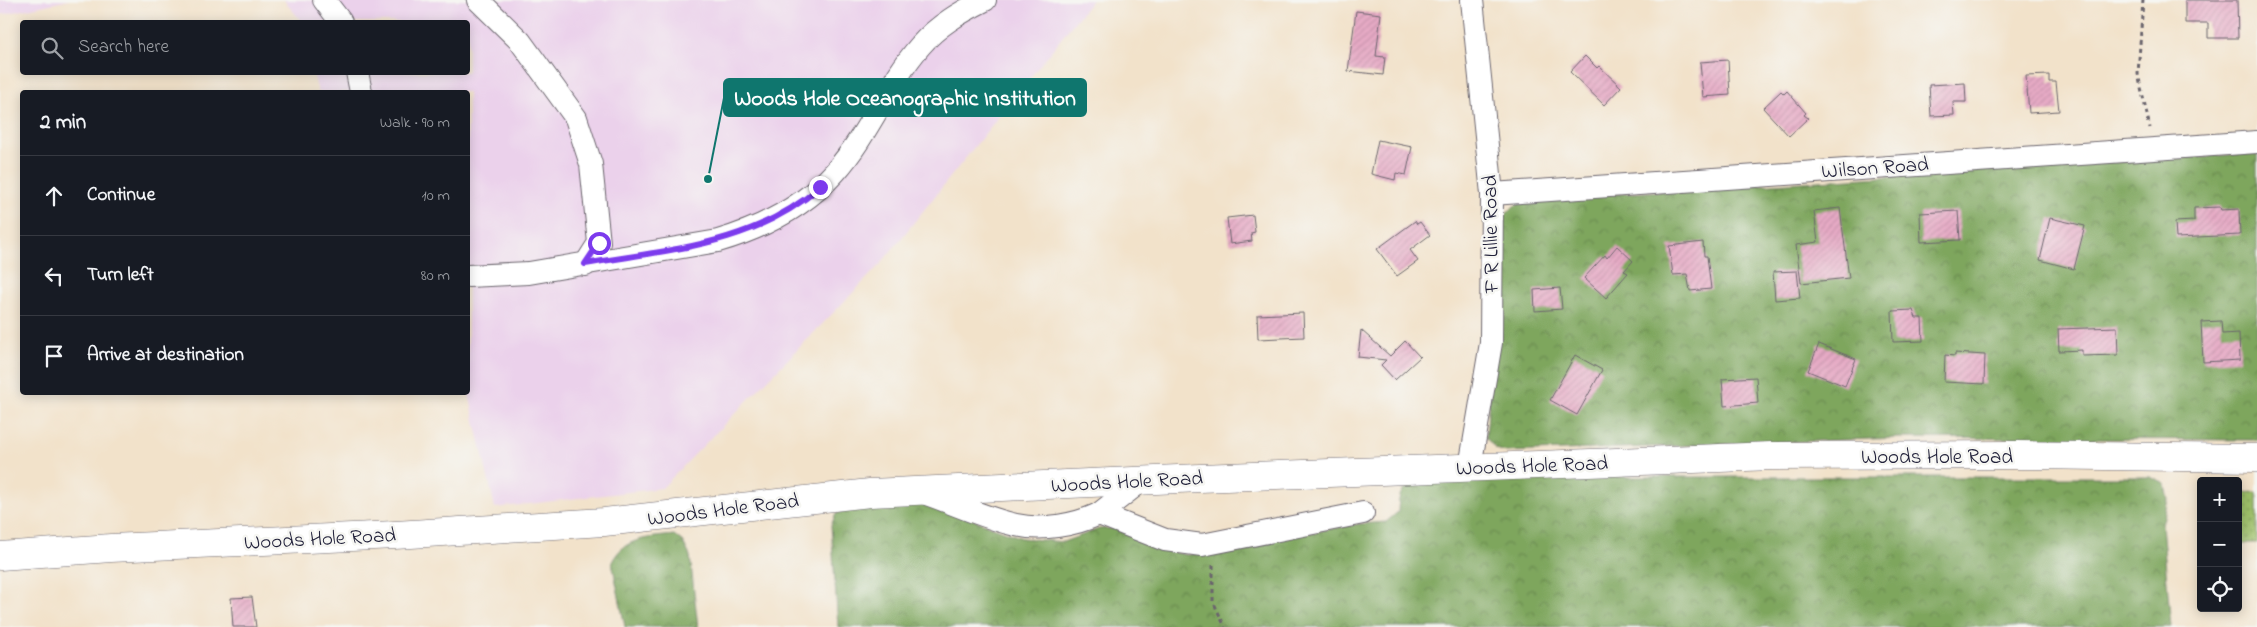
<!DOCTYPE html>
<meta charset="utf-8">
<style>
body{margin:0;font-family:"Indie Flower",sans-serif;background:#20242c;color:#f1f3f6}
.controls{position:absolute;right:15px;bottom:15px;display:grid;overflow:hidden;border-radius:5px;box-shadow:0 2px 12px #0003}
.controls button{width:45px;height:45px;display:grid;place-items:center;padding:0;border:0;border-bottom:1px solid #363941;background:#171b24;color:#f1f3f6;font:25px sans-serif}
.stop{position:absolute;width:15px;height:15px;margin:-11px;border:4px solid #7c3aed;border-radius:50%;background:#fff}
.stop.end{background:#7c3aed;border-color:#fff;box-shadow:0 1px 5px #0008}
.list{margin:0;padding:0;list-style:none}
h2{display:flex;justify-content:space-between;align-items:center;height:65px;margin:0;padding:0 20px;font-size:21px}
h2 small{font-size:16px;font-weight:400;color:#9ea1a6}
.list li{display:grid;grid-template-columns:32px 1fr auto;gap:15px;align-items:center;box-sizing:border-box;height:80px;padding:0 20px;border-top:1px solid #363941}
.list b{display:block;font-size:19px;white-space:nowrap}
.list em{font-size:16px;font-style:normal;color:#9ea1a6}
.icon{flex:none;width:28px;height:28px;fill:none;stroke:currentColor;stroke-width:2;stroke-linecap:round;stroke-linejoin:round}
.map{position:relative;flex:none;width:2257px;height:627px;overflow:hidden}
.search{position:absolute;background:#171b24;box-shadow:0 2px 12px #0003;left:20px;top:20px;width:450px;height:55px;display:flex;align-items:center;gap:12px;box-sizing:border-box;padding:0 18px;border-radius:5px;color:#9ea1a6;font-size:19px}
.panel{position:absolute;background:#171b24;box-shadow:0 2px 12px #0003;left:20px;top:90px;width:450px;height:305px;border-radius:5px}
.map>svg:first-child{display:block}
.built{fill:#ebd1eb}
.grass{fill:url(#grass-dots);stroke:#607152}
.forest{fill:url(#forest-crowns);stroke:#50644c}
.building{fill:url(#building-hatch)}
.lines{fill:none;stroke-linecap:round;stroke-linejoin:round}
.minor-casing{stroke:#6b656d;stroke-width:24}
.highway-casing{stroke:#6b656d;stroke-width:29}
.path{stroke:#6b656d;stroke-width:3;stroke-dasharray:4 4;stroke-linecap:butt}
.minor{stroke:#fff;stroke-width:22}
.highway{stroke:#fff;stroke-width:28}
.route{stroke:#7c3aed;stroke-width:6}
.labels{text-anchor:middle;stroke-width:5;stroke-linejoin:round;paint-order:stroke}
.street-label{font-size:21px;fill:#22223b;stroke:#f6f6f2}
.leader{fill:none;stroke:#0f766e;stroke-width:2}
.callout-dot{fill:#0f766e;stroke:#f6f6f2;stroke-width:2}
.callout{fill:#0f766e;stroke:#0f766e;stroke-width:2}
.callout-label{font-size:22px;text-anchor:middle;font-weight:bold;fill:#fff}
</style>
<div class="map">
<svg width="2257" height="627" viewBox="0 0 2257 627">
<defs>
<pattern id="grass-dots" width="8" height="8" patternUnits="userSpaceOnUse" patternTransform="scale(1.25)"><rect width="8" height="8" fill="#9ec069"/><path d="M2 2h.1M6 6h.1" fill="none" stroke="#809c58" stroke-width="1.8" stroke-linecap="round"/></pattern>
<pattern id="forest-crowns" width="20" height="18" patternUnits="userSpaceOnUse" patternTransform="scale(1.25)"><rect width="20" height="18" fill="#7ea65d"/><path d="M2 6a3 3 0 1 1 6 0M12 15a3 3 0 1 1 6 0" fill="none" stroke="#67874e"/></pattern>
<pattern id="building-hatch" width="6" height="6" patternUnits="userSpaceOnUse" patternTransform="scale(1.25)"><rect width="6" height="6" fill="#e6aac5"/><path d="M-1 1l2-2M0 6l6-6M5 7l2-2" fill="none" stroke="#c592aa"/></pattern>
</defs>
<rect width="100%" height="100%" fill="#f6f6f2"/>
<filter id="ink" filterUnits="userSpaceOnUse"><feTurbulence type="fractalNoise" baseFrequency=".02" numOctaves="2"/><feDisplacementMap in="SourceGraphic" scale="10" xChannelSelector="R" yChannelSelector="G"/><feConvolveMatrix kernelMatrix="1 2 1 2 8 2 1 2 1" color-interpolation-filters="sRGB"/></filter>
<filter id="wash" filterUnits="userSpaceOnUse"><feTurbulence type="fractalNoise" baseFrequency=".0096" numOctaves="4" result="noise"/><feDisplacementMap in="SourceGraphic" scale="20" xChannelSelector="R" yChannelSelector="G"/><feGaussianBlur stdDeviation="1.12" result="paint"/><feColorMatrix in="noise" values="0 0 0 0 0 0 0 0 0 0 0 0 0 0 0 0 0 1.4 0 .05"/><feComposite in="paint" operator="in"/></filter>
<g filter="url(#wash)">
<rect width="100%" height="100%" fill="#f2e2ca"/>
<g class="built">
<polygon points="0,0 69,0 0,15"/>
<polygon points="284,0 1092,0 879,266 662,488 495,508 468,390 468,92 318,92 313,73 468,72 468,22 302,22"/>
</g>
<polygon class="grass" points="2257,492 2257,544 2240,544 2238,493"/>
<g class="forest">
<polygon points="2257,153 2257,440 1898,438 1506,452 1496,449 1486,438 1503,224 1506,214 1522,200"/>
<path d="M1605,477H2150L2165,484L2168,500L2162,525L2171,627H838L831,525L836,514L844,510L925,504L945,509L1022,538L1063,542L1099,529L1115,528L1159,549L1187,555L1358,524L1386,522L1398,512C1399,494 1399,491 1416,482Z"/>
<path d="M674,535L683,542L690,556L698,627H625L612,562C624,537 649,538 674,535Z"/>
</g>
<g id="blocks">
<g class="building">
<polygon points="2185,0 2237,0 2238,38 2208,38 2208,23 2185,23"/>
<polygon points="1356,11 1381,14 1376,56 1385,57 1383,75 1348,71"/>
<polygon points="1585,56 1597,68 1599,66 1621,87 1604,105 1570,72"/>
<polygon points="1728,60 1730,95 1703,97 1700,62"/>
<polygon points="2049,75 2049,82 2056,82 2059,111 2029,113 2026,76"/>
<polygon points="1965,83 1966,102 1953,102 1954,115 1931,116 1929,85"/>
<polygon points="1781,91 1784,94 1787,91 1806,113 1804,115 1808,118 1789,136 1763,108"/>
<polygon points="1378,140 1412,147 1406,175 1396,173 1395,180 1371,174"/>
<polygon points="2220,207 2221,210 2239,209 2240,235 2176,238 2175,222 2194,221 2194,208"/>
<polygon points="1840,208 1849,278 1801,283 1796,245 1818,242 1814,211"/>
<polygon points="1958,211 1960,240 1921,242 1920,213"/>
<polygon points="1253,215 1255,232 1251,233 1252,241 1230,244 1227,218"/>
<polygon points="2050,218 2085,226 2074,269 2040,260"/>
<polygon points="1415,221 1417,224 1420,222 1430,235 1410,250 1418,261 1397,276 1377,249"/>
<polygon points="1703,242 1704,256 1707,256 1711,289 1690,291 1687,274 1673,275 1669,246"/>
<polygon points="1617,246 1633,261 1624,271 1628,273 1606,298 1584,278 1605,255 1607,258"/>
<polygon points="1797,271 1800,298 1775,300 1773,272"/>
<polygon points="1560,288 1562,309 1535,311 1534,290"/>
<polygon points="1913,310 1916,318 1922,318 1923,341 1893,342 1892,311"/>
<polygon points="1303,313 1304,337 1258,339 1257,315"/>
<polygon points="2221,321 2222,334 2239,333 2240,360 2203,362 2201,322"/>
<polygon points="2117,327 2118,355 2082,356 2082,350 2059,351 2058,329"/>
<polygon points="1361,330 1390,356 1405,341 1420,357 1395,380 1381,365 1386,360 1358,357"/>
<polygon points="1819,344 1856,359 1845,386 1808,371"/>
<polygon points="1955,353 1985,355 1984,384 1944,382 1945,355 1955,356"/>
<polygon points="1575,355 1602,370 1577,415 1550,400"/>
<polygon points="1756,377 1758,403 1724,406 1722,379"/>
<polygon points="252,597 256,627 233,627 231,598"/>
</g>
</g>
</g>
<g filter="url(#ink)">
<use href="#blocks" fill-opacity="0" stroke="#6b656d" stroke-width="1"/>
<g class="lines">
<defs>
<g id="minor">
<polyline points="324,0 341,22"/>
<polyline points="478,0 520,41 576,118 591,164 599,243 585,265"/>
<polyline points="357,72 361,92"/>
<polyline points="1492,194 2257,142"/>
<path d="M468,276L529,273L718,241C762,228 804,207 835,172C869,134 887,84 920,46C938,25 961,12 985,0"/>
<polyline points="1470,467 1491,343 1492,194 1472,0"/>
<path d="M924,493C953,503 987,519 1016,525C1042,531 1075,525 1099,514L1165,540L1202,545L1363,513"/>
<polyline points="1099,514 1141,481"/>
</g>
<polyline id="highway" points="0,556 111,548 395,535 604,522 870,493 1200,478 1772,456 2016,455 2257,458"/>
</defs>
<use href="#minor" class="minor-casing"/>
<use href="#highway" class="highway-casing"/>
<g class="path">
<polyline points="2143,0 2138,74 2150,128"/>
<polyline points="1213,565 1213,601 1225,627"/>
</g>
<use href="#minor" class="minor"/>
<use href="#highway" class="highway"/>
</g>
</g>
<g class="lines" filter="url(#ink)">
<path class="route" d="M599,243L585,264C670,249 752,246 820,187"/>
</g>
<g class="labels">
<g class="street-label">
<text transform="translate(1875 167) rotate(-4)" y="7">Wilson Road</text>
<text transform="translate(1490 234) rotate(-91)" y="7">F R Lillie Road</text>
<text x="1937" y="463">Woods Hole Road</text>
<text transform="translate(1532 465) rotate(-2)" y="7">Woods Hole Road</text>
<text transform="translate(1127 481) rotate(-3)" y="7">Woods Hole Road</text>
<text transform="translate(723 509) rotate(-7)" y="7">Woods Hole Road</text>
<text transform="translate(320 538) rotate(-3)" y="7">Woods Hole Road</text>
</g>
</g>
<path class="leader" d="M708 179L724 98"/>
<circle class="callout-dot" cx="708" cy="179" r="5"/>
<rect class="callout" x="724" y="79" width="362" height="37" rx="5"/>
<g class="callout-label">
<text x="905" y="105">Woods Hole Oceanographic Institution</text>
</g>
</svg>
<div class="controls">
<button>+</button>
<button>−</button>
<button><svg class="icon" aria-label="locate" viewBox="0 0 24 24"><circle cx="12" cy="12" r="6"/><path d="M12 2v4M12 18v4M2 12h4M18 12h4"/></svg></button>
</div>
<div class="stop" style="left:599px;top:243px"></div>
<div class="stop end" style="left:820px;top:187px"></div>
<div class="search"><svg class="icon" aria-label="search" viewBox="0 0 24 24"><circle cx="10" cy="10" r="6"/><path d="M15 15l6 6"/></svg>Search here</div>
<section class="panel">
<h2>2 min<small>Walk · 90 m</small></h2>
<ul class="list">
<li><svg class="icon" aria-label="ahead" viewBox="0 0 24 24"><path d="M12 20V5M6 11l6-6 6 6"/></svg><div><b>Continue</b></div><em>10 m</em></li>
<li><svg class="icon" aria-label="left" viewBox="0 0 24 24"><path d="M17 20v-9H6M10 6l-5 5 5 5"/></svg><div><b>Turn left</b></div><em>80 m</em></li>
<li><svg class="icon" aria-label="arrive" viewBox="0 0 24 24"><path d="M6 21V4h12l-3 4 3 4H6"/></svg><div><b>Arrive at destination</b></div></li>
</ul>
</section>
</div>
